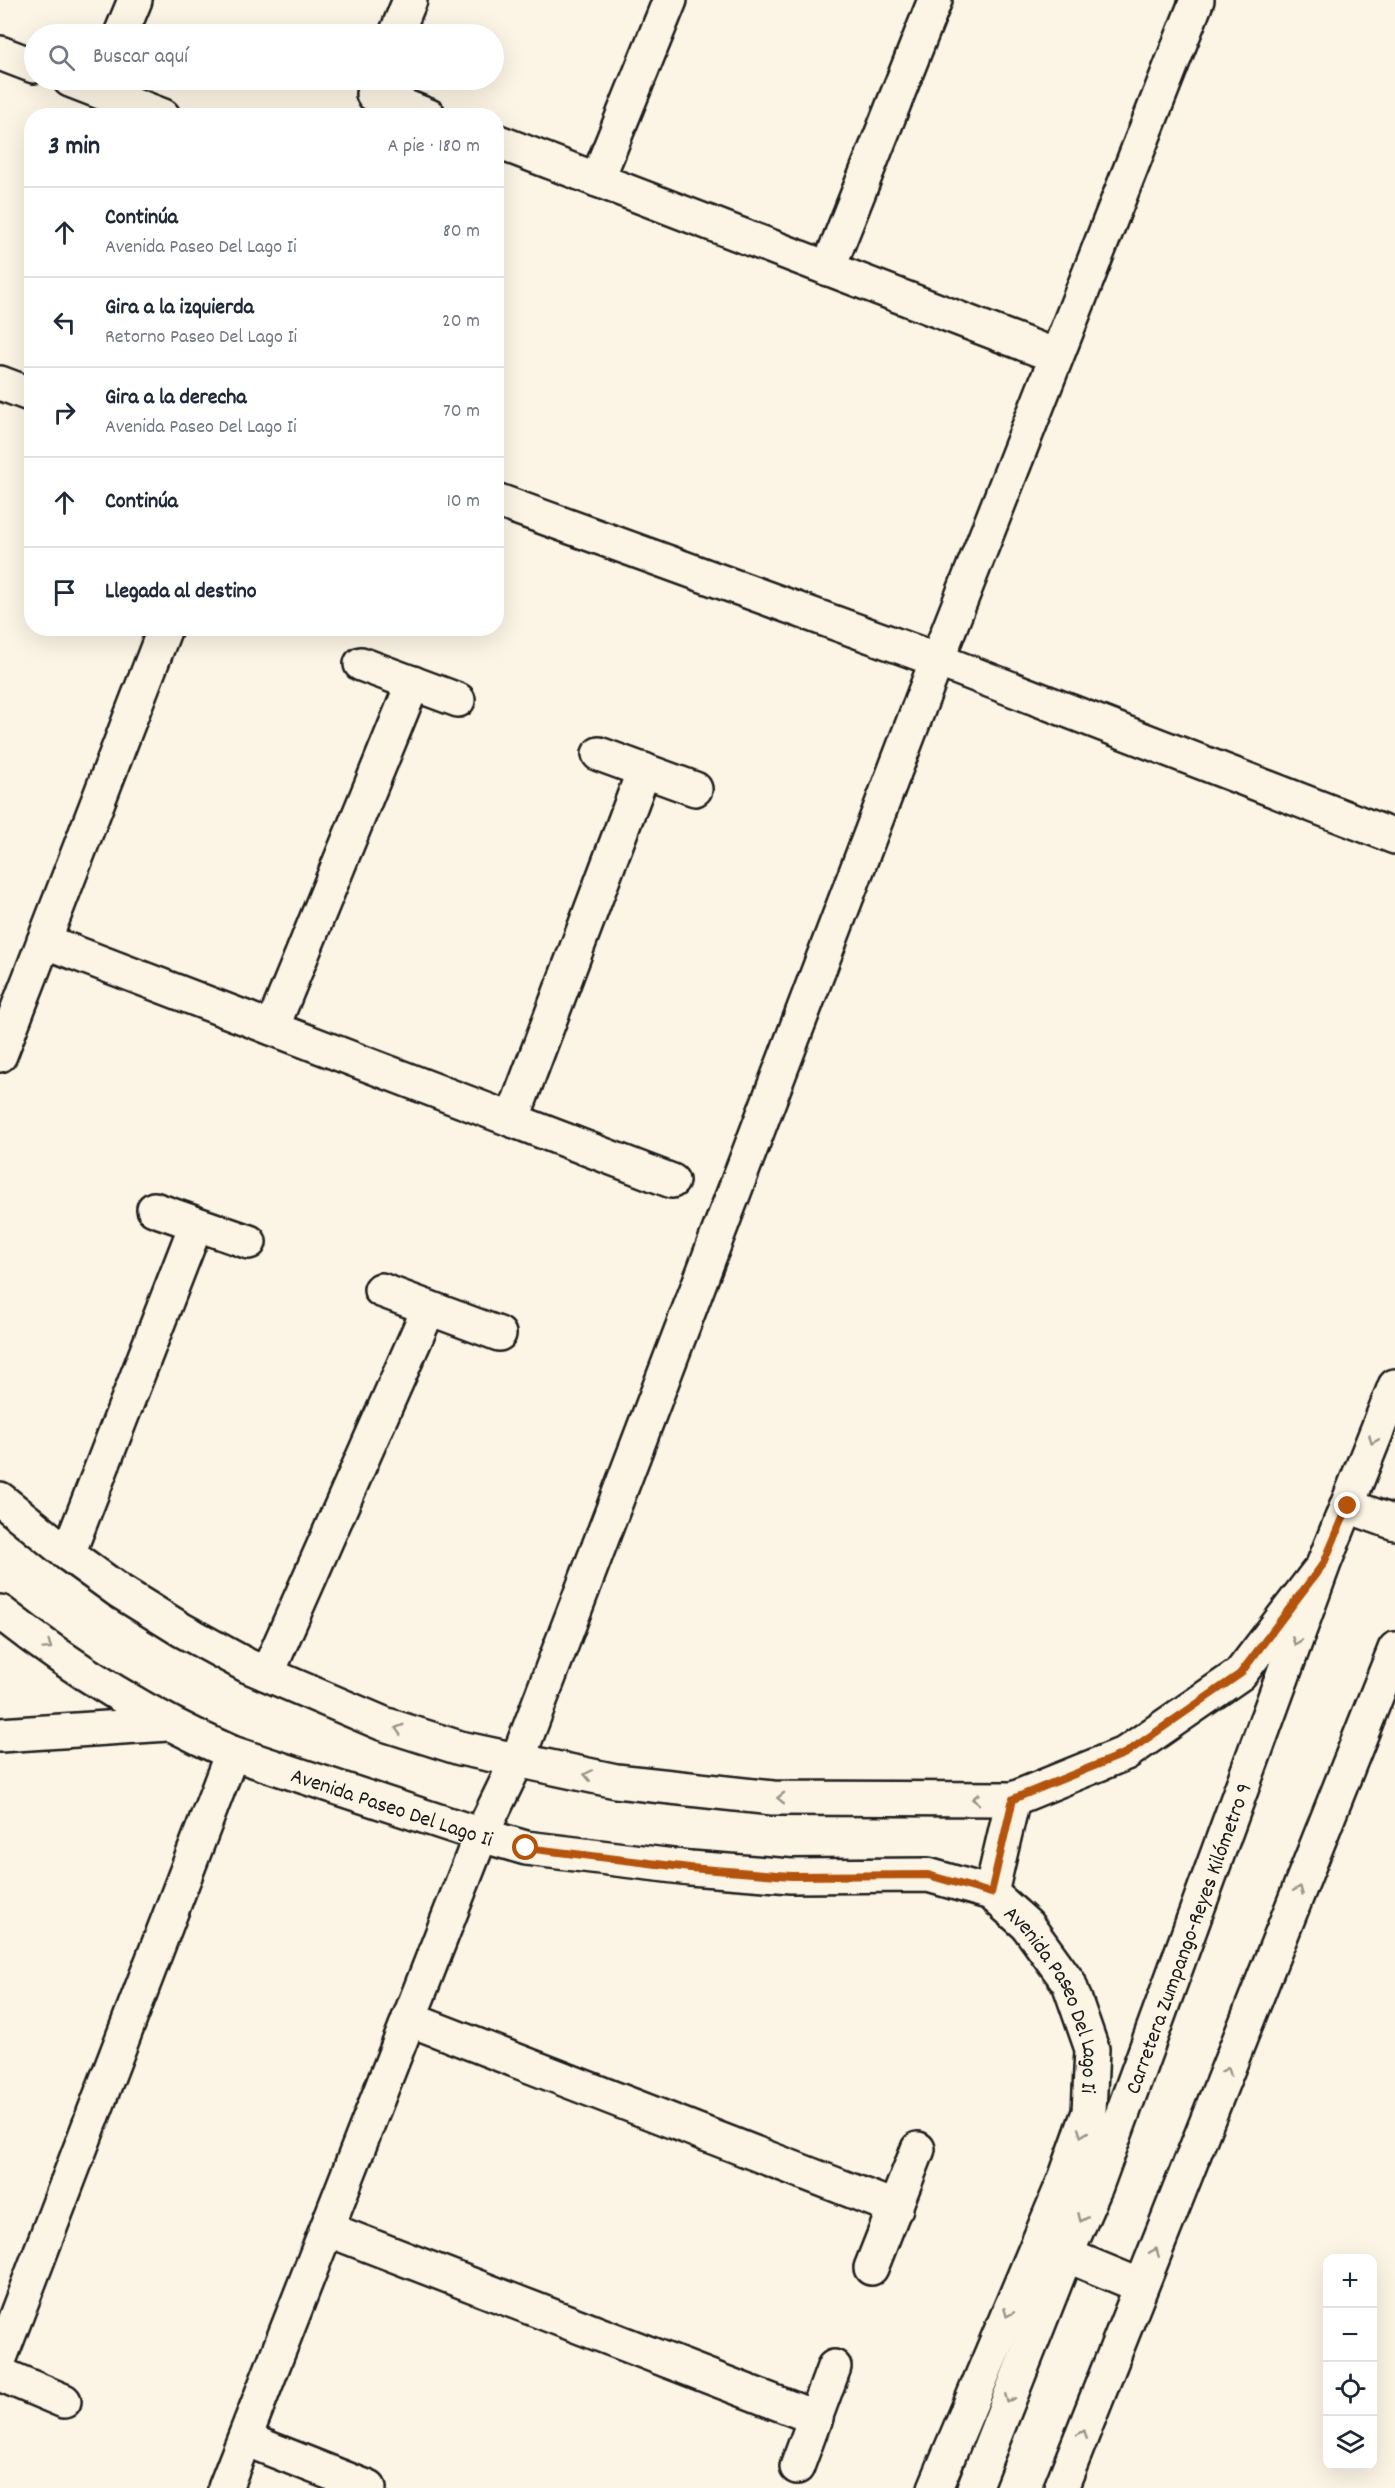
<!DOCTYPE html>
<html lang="es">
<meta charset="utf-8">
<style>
body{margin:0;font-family:Dekko,sans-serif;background:#f2f2f3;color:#1f2937}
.controls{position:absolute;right:18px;bottom:18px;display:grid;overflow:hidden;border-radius:12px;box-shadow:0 6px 24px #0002}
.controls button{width:54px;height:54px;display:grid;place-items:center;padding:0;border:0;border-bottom:2px solid #e0e1e3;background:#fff;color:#1f2937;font:30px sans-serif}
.stop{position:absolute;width:18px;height:18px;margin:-14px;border:4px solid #b45309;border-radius:50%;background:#fff}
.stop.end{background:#b45309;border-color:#fff;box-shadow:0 2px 6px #0008}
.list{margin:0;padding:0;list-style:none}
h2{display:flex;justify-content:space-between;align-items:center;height:78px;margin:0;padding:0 24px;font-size:26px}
h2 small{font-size:20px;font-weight:400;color:#747a83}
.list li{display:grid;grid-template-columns:39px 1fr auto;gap:18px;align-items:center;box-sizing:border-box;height:90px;padding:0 24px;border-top:2px solid #e0e1e3}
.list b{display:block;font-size:22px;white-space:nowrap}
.list p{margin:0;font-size:20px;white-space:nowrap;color:#747a83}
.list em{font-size:20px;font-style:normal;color:#747a83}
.icon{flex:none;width:33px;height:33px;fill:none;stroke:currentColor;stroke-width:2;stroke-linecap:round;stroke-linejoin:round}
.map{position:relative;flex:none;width:1395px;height:2488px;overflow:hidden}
.search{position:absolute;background:#fff;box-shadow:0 6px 24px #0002;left:24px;top:24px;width:480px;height:66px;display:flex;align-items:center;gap:15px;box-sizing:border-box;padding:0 21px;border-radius:33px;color:#747a83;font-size:22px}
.panel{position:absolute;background:#fff;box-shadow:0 6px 24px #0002;left:24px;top:108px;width:480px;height:528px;border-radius:24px}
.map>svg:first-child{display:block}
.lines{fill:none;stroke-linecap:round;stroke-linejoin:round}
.minor-casing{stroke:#1c1c1c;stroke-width:38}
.secondary-casing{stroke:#1c1c1c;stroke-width:38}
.minor{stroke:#fcf5e5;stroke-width:33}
.secondary{stroke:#fcf5e5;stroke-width:33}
.oneway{stroke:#97938b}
.route{stroke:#b45309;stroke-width:8}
.labels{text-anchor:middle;stroke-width:4.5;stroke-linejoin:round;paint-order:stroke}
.street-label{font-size:22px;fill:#1c1c1c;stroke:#fcf5e5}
</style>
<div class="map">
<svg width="1395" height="2488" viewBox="0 0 1395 2488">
<rect width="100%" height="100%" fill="#fcf5e5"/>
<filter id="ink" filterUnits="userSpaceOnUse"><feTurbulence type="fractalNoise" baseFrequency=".0167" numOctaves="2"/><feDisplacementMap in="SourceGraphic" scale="12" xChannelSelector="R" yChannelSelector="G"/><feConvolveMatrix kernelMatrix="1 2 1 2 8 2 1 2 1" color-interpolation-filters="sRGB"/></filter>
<g filter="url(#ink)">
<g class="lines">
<defs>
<g id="minor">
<polyline points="121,34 135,0"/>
<polyline points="396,34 410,0"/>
<polyline points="0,53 34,66"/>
<polyline points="70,80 163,116"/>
<polyline points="373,94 429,116"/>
<polyline points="496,141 1056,356"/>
<polyline points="597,180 670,0"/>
<polyline points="828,269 935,0"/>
<polyline points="0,383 32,395"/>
<polyline points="496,500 937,660 1395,837"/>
<polyline points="361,664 458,700"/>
<polyline points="599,754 695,789"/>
<polyline points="44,941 672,1181"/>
<polyline points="272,1028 413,683"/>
<polyline points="0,1055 165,628"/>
<polyline points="512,1120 644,770"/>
<polyline points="154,1209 249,1242"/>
<polyline points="381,1290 499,1334"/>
<polyline points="0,1499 68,1554 119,1591 182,1630 248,1666 384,1724 460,1748 616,1781 773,1798 1013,1799 1126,1753 1240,1674 1318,1572"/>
<polyline points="68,1554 196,1225"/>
<path id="s1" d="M0,1612C71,1668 150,1717 232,1753L481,1835L526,1848L690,1868L791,1876L928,1875L991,1893L1027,1925L1069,1983L1092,2049L1089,2112L1065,2179L935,2488"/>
<polyline points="267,1674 429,1308"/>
<polyline points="0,1735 168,1724"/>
<polyline points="991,1893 1013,1799"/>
<polyline points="409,2019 896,2208"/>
<polyline points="327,2229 816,2418"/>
<polyline points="871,2268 918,2149"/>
<polyline points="0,2358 232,1753"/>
<polyline points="0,2374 64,2401"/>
<polyline points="245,2439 369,2488"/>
<polyline points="797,2467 834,2367"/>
<polyline points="225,2488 481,1835 517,1761 937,660 1197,0"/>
</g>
<g id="secondary">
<polyline points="1348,1506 1395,1523"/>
<polyline points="1066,2255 1141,2286"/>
<path id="s2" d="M974,2488L1066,2255L1096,2186L1324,1563L1395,1386"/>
<polyline points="1061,2488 1395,1649"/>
</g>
</defs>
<use href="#minor" class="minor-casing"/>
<use href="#secondary" class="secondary-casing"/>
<use href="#minor" class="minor"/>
<use href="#secondary" class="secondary"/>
</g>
<defs><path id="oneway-chevron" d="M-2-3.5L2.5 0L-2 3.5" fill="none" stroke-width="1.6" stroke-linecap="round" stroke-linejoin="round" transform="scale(1.5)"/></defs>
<g class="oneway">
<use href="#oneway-chevron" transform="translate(1373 1440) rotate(112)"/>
<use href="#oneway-chevron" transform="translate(1296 1641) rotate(110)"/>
<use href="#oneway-chevron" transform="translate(48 1646) rotate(35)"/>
<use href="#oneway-chevron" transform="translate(399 1729) rotate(-163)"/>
<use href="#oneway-chevron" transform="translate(588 1775) rotate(-168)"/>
<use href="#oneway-chevron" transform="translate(781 1798) rotate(-179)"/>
<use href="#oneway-chevron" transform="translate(976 1799) rotate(-180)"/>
<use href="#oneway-chevron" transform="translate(1299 1890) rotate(-68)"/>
<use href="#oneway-chevron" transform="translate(1227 2071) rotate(-68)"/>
<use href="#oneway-chevron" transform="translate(1082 2133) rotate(110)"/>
<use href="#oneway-chevron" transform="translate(1082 2218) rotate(114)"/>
<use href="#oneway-chevron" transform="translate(1155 2252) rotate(-68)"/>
<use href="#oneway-chevron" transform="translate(1008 2313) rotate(113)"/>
<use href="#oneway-chevron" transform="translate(1009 2399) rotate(112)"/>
<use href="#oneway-chevron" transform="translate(1083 2434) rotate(-68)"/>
</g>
</g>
<g class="lines" filter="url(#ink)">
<polyline class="route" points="526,1848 690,1868 791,1876 928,1875 991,1893 1013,1799 1126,1753 1240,1674 1324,1563 1348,1506"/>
</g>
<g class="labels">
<g class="street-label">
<text dy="8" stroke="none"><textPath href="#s1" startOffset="441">Avenida Paseo Del Lago Ii</textPath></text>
<text dy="8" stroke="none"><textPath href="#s2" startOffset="590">Carretera Zumpango-Reyes Kilómetro 9</textPath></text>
<text dy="8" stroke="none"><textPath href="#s1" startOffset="1179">Avenida Paseo Del Lago Ii</textPath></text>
</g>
</g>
</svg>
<div class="controls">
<button>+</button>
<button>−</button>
<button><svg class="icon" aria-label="locate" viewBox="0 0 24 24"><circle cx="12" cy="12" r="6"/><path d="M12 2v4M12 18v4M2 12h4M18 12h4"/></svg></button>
<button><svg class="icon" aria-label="layers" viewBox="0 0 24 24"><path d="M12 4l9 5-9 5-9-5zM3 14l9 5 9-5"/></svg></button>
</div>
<div class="stop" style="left:526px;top:1848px"></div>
<div class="stop end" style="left:1348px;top:1506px"></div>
<div class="search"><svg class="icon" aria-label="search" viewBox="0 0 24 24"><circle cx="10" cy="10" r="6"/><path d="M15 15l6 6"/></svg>Buscar aquí</div>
<section class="panel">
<h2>3 min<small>A pie · 180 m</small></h2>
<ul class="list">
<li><svg class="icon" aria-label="ahead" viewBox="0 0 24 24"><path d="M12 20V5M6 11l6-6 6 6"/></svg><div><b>Continúa</b><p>Avenida Paseo Del Lago Ii</p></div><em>80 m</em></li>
<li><svg class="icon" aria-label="left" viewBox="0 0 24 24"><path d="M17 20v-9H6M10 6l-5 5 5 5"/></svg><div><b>Gira a la izquierda</b><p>Retorno Paseo Del Lago Ii</p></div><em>20 m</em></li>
<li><svg class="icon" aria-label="right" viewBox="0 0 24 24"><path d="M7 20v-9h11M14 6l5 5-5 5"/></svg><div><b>Gira a la derecha</b><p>Avenida Paseo Del Lago Ii</p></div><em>70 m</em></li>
<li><svg class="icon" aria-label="ahead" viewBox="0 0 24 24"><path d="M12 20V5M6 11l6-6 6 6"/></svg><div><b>Continúa</b></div><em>10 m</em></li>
<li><svg class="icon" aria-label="arrive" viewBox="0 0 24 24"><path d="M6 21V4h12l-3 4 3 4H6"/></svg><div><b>Llegada al destino</b></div></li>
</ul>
</section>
</div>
